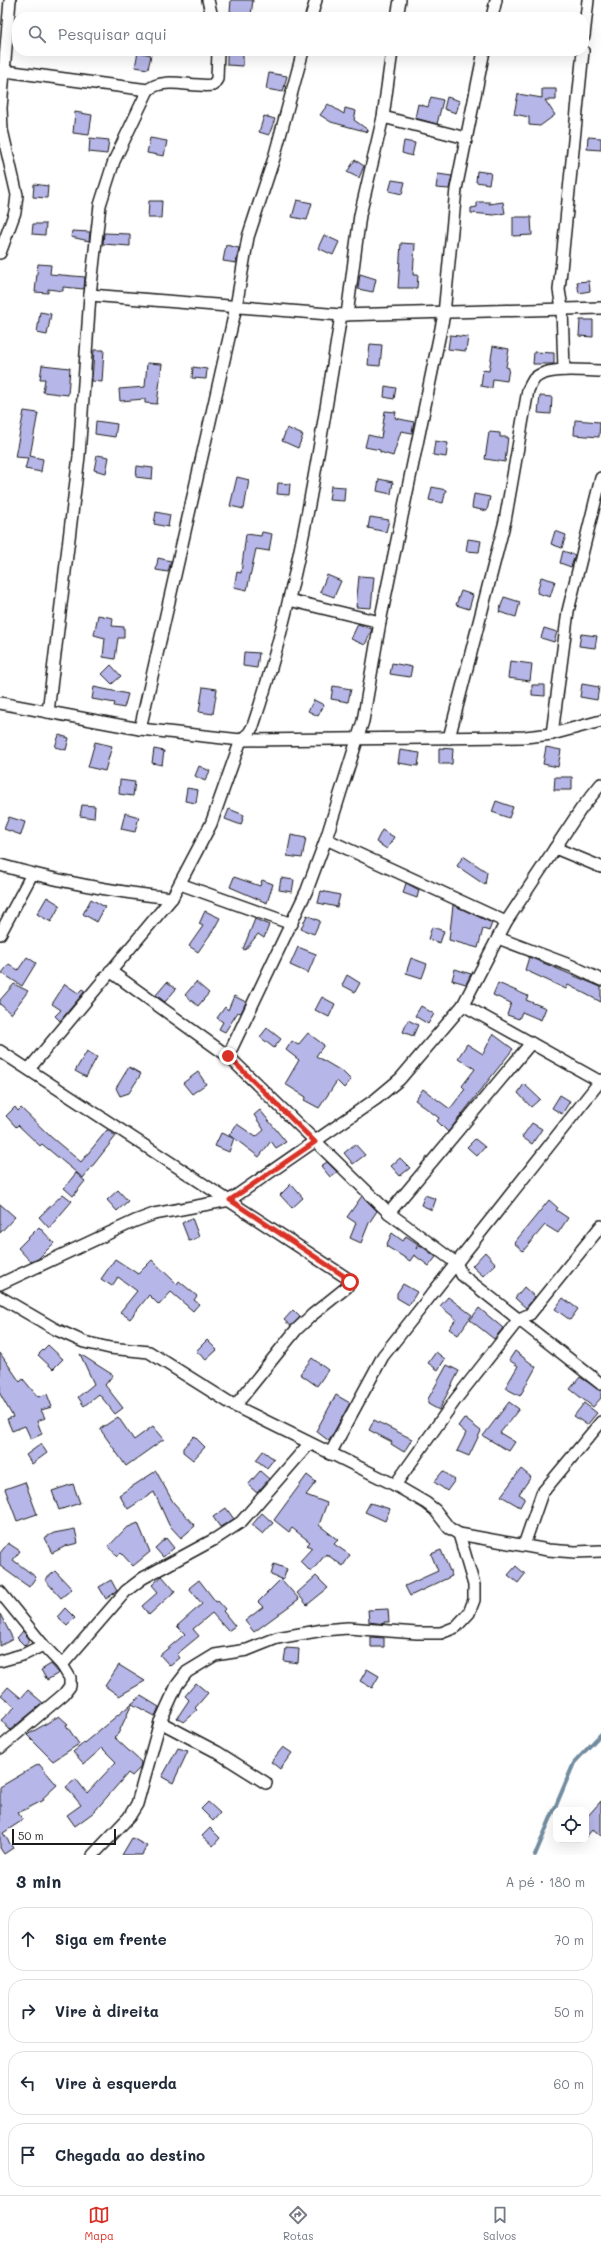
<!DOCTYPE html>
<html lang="pt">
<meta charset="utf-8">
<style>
body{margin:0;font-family:Mali,sans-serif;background:#f6f6f7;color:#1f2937}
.controls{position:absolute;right:12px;bottom:12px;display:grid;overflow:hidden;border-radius:8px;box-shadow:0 4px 16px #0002}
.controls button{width:36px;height:36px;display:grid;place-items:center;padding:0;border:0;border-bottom:1px solid #e0e1e3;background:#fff;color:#1f2937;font:20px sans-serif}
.scale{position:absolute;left:12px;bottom:10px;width:104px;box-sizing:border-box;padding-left:4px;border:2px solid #1c1c1c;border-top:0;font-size:11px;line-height:14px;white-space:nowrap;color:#1c1c1c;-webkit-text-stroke:3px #fff;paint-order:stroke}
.stop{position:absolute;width:12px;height:12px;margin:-9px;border:3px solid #d93025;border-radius:50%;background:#fff}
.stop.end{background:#d93025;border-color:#fff;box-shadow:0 1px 4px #0008}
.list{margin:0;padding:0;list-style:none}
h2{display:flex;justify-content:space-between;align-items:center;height:52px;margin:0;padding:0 16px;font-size:17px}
h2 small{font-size:13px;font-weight:400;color:#747a83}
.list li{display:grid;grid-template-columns:26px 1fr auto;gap:12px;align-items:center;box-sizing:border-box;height:64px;margin:0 8px 8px;padding:0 8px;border:1px solid #e0e1e3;border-radius:16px}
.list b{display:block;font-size:15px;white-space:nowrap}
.list em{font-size:13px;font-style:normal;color:#747a83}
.icon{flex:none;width:22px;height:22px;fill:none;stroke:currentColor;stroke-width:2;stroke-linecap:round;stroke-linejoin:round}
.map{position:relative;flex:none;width:601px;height:1855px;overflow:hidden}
.search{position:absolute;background:#fff;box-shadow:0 4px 16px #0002;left:12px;right:12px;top:12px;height:44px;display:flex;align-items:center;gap:10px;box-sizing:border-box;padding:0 14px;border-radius:16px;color:#747a83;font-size:15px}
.sheet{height:340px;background:#fff}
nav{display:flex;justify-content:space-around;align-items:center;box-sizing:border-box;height:56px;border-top:1px solid #e0e1e3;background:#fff;font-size:11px;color:#747a83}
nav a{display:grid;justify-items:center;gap:2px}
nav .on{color:#d93025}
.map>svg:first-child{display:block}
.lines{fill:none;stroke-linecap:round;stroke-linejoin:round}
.stream{stroke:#728c9f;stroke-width:4}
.building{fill:#b6b6e8;stroke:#1c1c1c}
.street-casing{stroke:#1c1c1c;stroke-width:14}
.street{stroke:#fff;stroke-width:11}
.route{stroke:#d93025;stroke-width:5}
</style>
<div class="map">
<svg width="601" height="1855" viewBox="0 0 601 1855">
<rect width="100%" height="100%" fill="#fff"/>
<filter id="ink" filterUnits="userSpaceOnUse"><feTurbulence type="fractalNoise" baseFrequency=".025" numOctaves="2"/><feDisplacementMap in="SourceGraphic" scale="8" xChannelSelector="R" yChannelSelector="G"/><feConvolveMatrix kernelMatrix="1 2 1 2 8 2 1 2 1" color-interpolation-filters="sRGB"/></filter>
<g filter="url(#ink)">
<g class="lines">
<polyline class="stream" points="535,1855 574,1763 601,1734"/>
</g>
<g class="building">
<polygon points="231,0 253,0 251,15 230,12"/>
<polygon points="138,52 151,55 148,69 135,67"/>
<polygon points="227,52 243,53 243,66 227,65"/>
<polygon points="269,73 287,76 283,92 266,89"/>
<polygon points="542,89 556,89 556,100 545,100 555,115 540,126 529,125 529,117 514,114 518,94 542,98"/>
<polygon points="431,97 443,100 437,124 415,118 418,104 428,107"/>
<polygon points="447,97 460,101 456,113 444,109"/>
<polygon points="328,104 344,114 345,108 356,111 354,120 368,130 368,132 331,122 320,115"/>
<polygon points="75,112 92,115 89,135 73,133"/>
<polygon points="264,116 275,119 269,135 259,132"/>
<polygon points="588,137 601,138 601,150 587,149"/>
<polygon points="90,138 109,140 107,154 89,152"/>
<polygon points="150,138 167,141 164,156 147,153"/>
<polygon points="404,141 415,143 412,156 402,153"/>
<polygon points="355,160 364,166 359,178 347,172"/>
<polygon points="477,171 491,173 489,184 476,182"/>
<polygon points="438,174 452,176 449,189 436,188"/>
<polygon points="392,180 405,182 402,194 389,191"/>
<polygon points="34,184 48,186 47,198 33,197"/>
<polygon points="297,200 312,203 307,220 292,217"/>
<polygon points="149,201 162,201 161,218 148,218"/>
<polygon points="477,202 490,202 489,204 503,202 505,213 494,215 471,213 471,208 477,207"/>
<polygon points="513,217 531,217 532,235 513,236"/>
<polygon points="33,224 46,224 45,235 32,234"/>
<polygon points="72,231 90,232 89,241 71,237"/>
<polygon points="104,233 130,234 130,246 103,244"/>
<polygon points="324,235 339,242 333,255 318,248"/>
<polygon points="401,243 415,244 413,275 418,275 417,288 398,288"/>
<polygon points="226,245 239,248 236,263 223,261"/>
<polygon points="38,264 51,265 50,274 85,277 84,289 63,287 63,291 48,289 48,293 35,292"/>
<polygon points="360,274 376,279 373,292 358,289"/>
<polygon points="589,281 590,291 579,293 577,282"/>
<polygon points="40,312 51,314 47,335 37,333"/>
<polygon points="580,320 593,320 593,337 579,336"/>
<polygon points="450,335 468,337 466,351 448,349"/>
<polygon points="370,344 382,345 380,366 368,365"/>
<polygon points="493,346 509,349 506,367 509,368 507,381 493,379 492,388 481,386 483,370 489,371"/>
<polygon points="94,350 104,350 102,382 92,381"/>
<polygon points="534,352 554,353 554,364 533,364"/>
<polygon points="147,363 162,364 157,404 145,403 145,399 120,401 119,389 145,387"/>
<polygon points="42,365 70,368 68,395 43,392 45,379 40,379"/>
<polygon points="193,367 207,369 206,379 192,378"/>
<polygon points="385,386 396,388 394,399 384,397"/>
<polygon points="540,396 552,397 551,414 538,413"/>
<polygon points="24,411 38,413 30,456 43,459 41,472 25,469 28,458 15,457"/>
<polygon points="385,411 396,412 395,418 414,422 412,433 401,431 393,456 380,452 380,450 365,447 368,435 381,438"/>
<polygon points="575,420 600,422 599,437 574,435"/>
<polygon points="96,421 117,424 115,437 95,434"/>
<polygon points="287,428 303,435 298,448 282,441"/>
<polygon points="489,432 500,433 500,437 508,437 505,462 485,459"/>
<polygon points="435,441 448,443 446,457 433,455"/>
<polygon points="97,455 109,457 106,473 94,470"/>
<polygon points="137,466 153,468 152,479 136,477"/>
<polygon points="237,477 249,480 244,509 230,506"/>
<polygon points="379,479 393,482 391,494 377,491"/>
<polygon points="278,483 290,484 289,495 277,494"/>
<polygon points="331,486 345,487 344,501 329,500"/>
<polygon points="432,487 446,490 443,503 429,500"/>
<polygon points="474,494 490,497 487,511 472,508"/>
<polygon points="156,512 170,515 168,527 154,524"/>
<polygon points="370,517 389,520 386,532 368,528"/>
<polygon points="555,531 566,535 562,548 551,544"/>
<polygon points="262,532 272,534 269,551 256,549 247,590 234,587 237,572 241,573 246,534 261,536"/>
<polygon points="468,539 481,541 479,552 466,551"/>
<polygon points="563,551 575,555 571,567 560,563"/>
<polygon points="158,558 171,561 168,572 156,570"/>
<polygon points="327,575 341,581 334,597 320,592"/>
<polygon points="359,576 374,577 371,608 356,607"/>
<polygon points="541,577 555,581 550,597 537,593"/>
<polygon points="461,591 473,595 469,609 456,605"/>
<polygon points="504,597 520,602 516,617 499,612"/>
<polygon points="98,615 113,618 112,626 124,627 124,638 118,638 115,659 103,657 105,638 94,635"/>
<polygon points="358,624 372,629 365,645 351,639"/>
<polygon points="544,628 557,632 554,642 541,638"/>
<polygon points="581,634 597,636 595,648 579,646"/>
<polygon points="244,652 259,653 257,668 243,666"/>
<polygon points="510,661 532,664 530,681 508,678"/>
<polygon points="392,663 412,667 410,677 390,674"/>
<polygon points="111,665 121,676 112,684 102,674"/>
<polygon points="582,684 599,687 597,700 580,697"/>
<polygon points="532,685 545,685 545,696 532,695"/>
<polygon points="333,686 351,689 348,702 331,699"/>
<polygon points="94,687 128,694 124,708 114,706 115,703 92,699"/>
<polygon points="203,687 217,689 213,714 199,712"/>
<polygon points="314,700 324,705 318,716 308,711"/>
<polygon points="59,735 69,738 66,750 55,747"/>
<polygon points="95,742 112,746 105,771 88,767"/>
<polygon points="546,747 561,750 558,767 543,764"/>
<polygon points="439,748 453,749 452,764 439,764"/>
<polygon points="154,749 164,751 162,765 152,763"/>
<polygon points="400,750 420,753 418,766 398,763"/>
<polygon points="199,766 210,771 205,781 195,776"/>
<polygon points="555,777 572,777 572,790 554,790"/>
<polygon points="120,780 135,782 133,796 119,794"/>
<polygon points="187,788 198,790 196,803 185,801"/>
<polygon points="496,801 513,807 509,818 492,812"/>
<polygon points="82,805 95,806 94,818 80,816"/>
<polygon points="229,809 244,815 241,825 225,819"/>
<polygon points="125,813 139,817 135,832 121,829"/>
<polygon points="9,817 25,822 21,835 4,829"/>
<polygon points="382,830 394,837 387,849 376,842"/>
<polygon points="291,835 306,838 302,858 287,856"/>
<polygon points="463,856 487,872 485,885 457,866"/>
<polygon points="234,877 260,886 262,880 273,884 267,903 230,887"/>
<polygon points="281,878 294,880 292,892 279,890"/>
<polygon points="406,883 419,890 417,898 403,893"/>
<polygon points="321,891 340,895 337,907 318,903"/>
<polygon points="47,897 60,905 51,922 37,914"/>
<polygon points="91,899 105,907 97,922 83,914"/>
<polygon points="453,905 492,923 489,931 483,929 478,948 449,940"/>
<polygon points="205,911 220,918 214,929 198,952 189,946 203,926 199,924"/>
<polygon points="307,915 320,921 314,934 301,929"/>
<polygon points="255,919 269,925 264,938 258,934 245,950 243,949"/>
<polygon points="432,927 444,931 440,943 428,939"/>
<polygon points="298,947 316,954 308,973 290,965"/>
<polygon points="27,957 36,963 22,986 2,973 9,964 18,970"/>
<polygon points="529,957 601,987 601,1002 568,985 566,989 525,970"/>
<polygon points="411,958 427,964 422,978 406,973"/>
<polygon points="455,969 471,974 466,984 452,980"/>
<polygon points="347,975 360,983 355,992 342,985"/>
<polygon points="167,982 176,989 165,1002 156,995"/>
<polygon points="196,982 209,993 198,1006 185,995"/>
<polygon points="498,983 528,996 526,1000 546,1008 541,1020 522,1012 519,1019 507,1015 511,1003 493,995"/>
<polygon points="14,984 28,991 11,1014 0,1004 0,1000"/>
<polygon points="65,984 78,993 82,989 85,991 60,1021 55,1016 61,1010 52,1004"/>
<polygon points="234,996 246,1002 241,1013 238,1012 225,1032 219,1029 223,1022 217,1018 225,1007 228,1010"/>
<polygon points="322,997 335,1004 329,1017 315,1010"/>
<polygon points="421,1006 434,1014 428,1024 415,1016"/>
<polygon points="408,1020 418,1025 413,1036 403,1032"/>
<polygon points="267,1028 281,1039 274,1048 260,1037"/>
<polygon points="308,1033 324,1045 316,1056 343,1072 351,1080 344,1088 337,1081 319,1108 304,1100 306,1097 285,1084 299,1060 286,1050 292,1041 298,1045"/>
<polygon points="493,1034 513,1049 448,1132 437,1121 439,1118 415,1100 423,1089 450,1109 465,1089 462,1086 475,1069 458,1058 467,1044 483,1054"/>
<polygon points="87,1051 97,1057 86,1077 75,1071"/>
<polygon points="129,1067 141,1074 129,1093 120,1096 116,1088"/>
<polygon points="198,1072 206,1084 192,1094 183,1083"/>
<polygon points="524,1084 540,1099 531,1107 518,1093"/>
<polygon points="560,1095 570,1101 562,1114 552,1108"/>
<polygon points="15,1107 18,1111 21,1108 51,1137 81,1162 107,1130 116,1136 83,1178 42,1144 40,1146 18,1125 16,1127 6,1116"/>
<polygon points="260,1110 286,1142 276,1148 271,1141 259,1157 234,1138 229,1152 215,1146 221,1133 233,1138 229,1135 237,1124 256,1137 264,1130 254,1115"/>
<polygon points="532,1123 542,1129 532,1144 522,1137"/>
<polygon points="475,1139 485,1147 477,1156 467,1147"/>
<polygon points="355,1144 365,1155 353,1164 344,1153"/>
<polygon points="400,1158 410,1168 400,1176 391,1166"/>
<polygon points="327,1162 337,1172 330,1177 321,1166"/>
<polygon points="76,1173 85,1181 73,1196 64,1188"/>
<polygon points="291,1184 303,1198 292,1208 280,1195"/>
<polygon points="118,1190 128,1201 117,1211 107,1200"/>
<polygon points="63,1194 72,1201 49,1228 39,1217"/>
<polygon points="425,1195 436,1199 432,1210 421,1205"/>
<polygon points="362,1196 377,1211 369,1223 361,1243 350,1238 356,1223 347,1217"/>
<polygon points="549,1200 558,1208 556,1210 568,1218 558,1233 545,1225 523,1251 514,1243"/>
<polygon points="0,1204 15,1217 0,1233"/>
<polygon points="192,1218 199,1237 189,1241 182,1223"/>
<polygon points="39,1227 54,1243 38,1259 31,1262 18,1248"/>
<polygon points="392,1233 403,1241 406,1236 418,1244 416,1249 420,1245 436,1257 429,1266 414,1255 410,1261 386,1246"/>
<polygon points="485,1252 496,1264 483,1276 472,1266"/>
<polygon points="115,1259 138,1274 152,1260 177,1284 179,1281 197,1296 194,1300 199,1304 193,1311 171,1292 159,1305 149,1295 130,1319 120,1312 137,1291 118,1277 112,1286 101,1279"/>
<polygon points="403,1284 417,1292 409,1305 397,1298 397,1293"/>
<polygon points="524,1287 535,1297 526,1308 515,1298"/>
<polygon points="448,1297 472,1315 458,1335 449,1329 456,1319 440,1306"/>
<polygon points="563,1298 578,1309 570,1320 555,1309"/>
<polygon points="479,1308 503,1328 494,1339 470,1320"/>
<polygon points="293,1310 300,1317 291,1326 284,1320"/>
<polygon points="207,1340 217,1350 206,1360 196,1351"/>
<polygon points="48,1345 63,1359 53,1369 38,1355"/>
<polygon points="515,1351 536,1367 520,1396 505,1388 518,1366 509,1360"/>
<polygon points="436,1352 445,1359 438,1370 428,1363"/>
<polygon points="0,1353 20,1382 23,1379 38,1397 47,1394 52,1407 41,1410 45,1418 37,1421 42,1434 31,1439 25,1426 12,1431 7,1419 13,1417 0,1394"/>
<polygon points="80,1354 113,1375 105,1385 123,1408 115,1414 99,1394 84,1406 78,1397 94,1384"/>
<polygon points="312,1358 328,1370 317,1386 300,1374"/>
<polygon points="447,1365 459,1371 439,1410 428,1404 428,1399"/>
<polygon points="580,1377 601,1391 601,1398 593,1407 570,1389"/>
<polygon points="336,1395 350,1403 329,1441 316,1431"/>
<polygon points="509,1402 519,1409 500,1433 515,1442 509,1451 483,1436"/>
<polygon points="584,1403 597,1413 587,1425 574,1416"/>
<polygon points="118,1417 134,1440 153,1426 164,1439 126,1466 100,1429"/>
<polygon points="464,1418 481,1431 469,1456 457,1451 466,1433 458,1426"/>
<polygon points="374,1420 412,1439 404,1452 391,1444 392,1442 369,1430"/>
<polygon points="194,1436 205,1447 193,1460 183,1452 183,1448"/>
<polygon points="41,1444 47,1453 32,1464 26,1455"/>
<polygon points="263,1451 274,1459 267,1468 256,1460"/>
<polygon points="521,1469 531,1477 519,1494 525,1498 520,1507 501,1496"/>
<polygon points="156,1471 173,1502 195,1526 181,1538 169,1525 154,1492 128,1509 119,1495"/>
<polygon points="260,1471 269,1479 257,1493 248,1485"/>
<polygon points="443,1471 455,1480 447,1491 434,1482"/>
<polygon points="307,1475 316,1482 306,1495 327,1503 319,1525 338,1540 334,1544 350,1555 343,1566 326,1554 311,1572 300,1561 312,1548 307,1545 310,1542 292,1528 289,1532 274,1520"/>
<polygon points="25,1482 37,1514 17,1521 5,1489"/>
<polygon points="73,1484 80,1503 59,1510 52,1491"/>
<polygon points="370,1503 390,1509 385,1521 365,1512"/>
<polygon points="226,1508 234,1519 220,1527 213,1517"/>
<polygon points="262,1513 273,1523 263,1534 252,1525"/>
<polygon points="138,1523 150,1552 133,1566 121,1553 118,1556 108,1547 126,1528"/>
<polygon points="75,1529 78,1543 66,1546 52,1553 44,1538 54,1533"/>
<polygon points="166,1538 174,1548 163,1557 155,1548"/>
<polygon points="8,1543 20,1551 13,1560 36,1577 29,1587 0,1566 0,1553"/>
<polygon points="441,1550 452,1576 410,1596 405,1586 438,1571 431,1554"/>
<polygon points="274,1564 287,1569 283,1580 271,1575"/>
<polygon points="516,1566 525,1574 518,1583 508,1575"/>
<polygon points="55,1571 72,1589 61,1598 45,1580"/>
<polygon points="162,1576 175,1591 149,1615 142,1606 158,1592 152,1585"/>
<polygon points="316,1576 328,1588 307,1605 297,1593"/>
<polygon points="281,1579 299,1599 254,1632 245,1621 263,1607 258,1602"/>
<polygon points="111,1580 117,1591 106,1599 99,1587"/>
<polygon points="199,1580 216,1602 218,1601 225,1609 223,1611 235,1626 228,1631 212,1613 193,1629 199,1636 177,1654 180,1658 170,1666 160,1655 185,1634 177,1626 202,1604 189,1588"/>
<polygon points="65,1608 75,1618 67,1626 57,1617"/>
<polygon points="388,1609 389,1622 384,1622 384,1624 369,1622 368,1610"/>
<polygon points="0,1614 13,1639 0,1646"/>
<polygon points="23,1631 30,1640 25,1646 17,1638"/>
<polygon points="371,1637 384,1638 384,1647 371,1647"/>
<polygon points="286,1648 299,1649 298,1663 284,1661"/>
<polygon points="51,1664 59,1673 47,1680 41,1670"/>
<polygon points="119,1665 145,1681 119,1696 105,1686"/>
<polygon points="367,1669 379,1676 372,1688 360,1681"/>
<polygon points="196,1683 208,1693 195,1708 197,1710 183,1722 177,1718 189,1700 185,1696"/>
<polygon points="8,1687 21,1698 28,1690 43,1703 10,1730 1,1720 15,1707 1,1695"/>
<polygon points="141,1696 159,1707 155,1716 132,1704 118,1734 114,1737 141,1762 140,1768 132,1776 128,1773 94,1812 75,1826 67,1815 81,1805 66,1787 76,1779 87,1793 116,1762 102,1748 84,1764 73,1752"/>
<polygon points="59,1716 68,1724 66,1725 79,1744 53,1761 27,1735"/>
<polygon points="283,1747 292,1753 280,1769 271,1762"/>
<polygon points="178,1748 188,1751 173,1783 162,1777"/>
<polygon points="39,1764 57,1785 43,1798 44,1800 18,1813 23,1820 3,1833 13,1848 4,1854 0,1848 0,1787"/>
<polygon points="601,1801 601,1836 593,1829 586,1837 586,1818"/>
<polygon points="208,1802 220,1813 213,1821 201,1809"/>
<polygon points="210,1828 220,1838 213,1846 202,1836"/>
<polygon points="132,1838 147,1846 142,1855 122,1855"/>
</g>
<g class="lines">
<defs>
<g id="street">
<polyline points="208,0 212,17"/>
<polyline points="311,17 316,0"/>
<polyline points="397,17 400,0"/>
<polyline points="492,17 496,0"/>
<polyline points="584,36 588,0"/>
<polyline points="5,71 148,90"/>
<polyline points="383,117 466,138"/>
<polyline points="0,253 15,212 17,195 2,130 1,108 10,0"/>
<polyline points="90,295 341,315 601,308"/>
<polyline points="347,315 360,215 383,117 392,51"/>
<polyline points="564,370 562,308 559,290 583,51"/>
<polyline points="289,600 380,622"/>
<polyline points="0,703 140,729 241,740 525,737 552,734 601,721"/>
<path d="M48,712L79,456L90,295L100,205L114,161L148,90C164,76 193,88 213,85L217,79L218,51"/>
<polyline points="140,729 236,307 248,237 274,158 303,51"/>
<polyline points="552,734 568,611 601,478"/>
<path d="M449,738L505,521L528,390C530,386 532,382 534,379C546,366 584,371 601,371"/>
<polyline points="326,839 506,922"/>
<polyline points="555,848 601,867"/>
<path d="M0,865C56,881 114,892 172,898"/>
<polyline points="180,884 292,924"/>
<polyline points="0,934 32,874"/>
<polyline points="498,938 572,966 601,980"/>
<polyline points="110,971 228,1056 389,1213 456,1263 462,1275 601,1384"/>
<polyline points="463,1005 601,1082"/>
<polyline points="0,1051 347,1278 349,1282 347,1287 312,1315 296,1330 235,1406"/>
<polyline points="228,1056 307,890 326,839 363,721 380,622 444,314 456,189 484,51"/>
<path d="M29,1069L172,898L211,824L241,740L249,733L253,726C298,593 319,453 341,315"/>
<polyline points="389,1213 531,1043"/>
<polyline points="0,1284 135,1221 154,1214 230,1200 376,1099 400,1079 463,1005 506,922 581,809 601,784"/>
<polyline points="0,1297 55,1329 84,1342 110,1348 149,1352 235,1406 395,1485 426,1503 435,1510 449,1528 459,1534 548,1550 575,1552 601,1551"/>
<polyline points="330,1454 383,1356 601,1080"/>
<polyline points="395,1485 456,1399 519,1319 530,1314 601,1226"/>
<polyline points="524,1545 542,1493 601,1422"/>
<polyline points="0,1592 43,1645 62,1665 70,1678 70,1686 64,1694 0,1748"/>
<polyline points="0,1661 25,1654 43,1645"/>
<polyline points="62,1665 126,1591 143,1578 215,1539 241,1522 309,1444"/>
<polyline points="160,1722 217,1752 266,1783"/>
<polyline points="93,1855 129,1817 137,1804 160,1722 177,1685 187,1672 215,1655 247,1650 277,1638 323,1630 348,1628 417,1633 441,1633 456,1627 469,1613 474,1600 474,1585 459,1534"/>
</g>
</defs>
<use href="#street" class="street-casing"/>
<use href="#street" class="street"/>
</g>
</g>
<g class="lines" filter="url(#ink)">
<polyline class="route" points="228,1056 315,1142 230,1200 347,1278 350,1282"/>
</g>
</svg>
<div class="controls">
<button><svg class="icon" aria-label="locate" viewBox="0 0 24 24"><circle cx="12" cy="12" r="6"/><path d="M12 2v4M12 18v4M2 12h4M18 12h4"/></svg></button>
</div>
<div class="scale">50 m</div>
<div class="stop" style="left:350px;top:1282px"></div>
<div class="stop end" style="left:228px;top:1056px"></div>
<div class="search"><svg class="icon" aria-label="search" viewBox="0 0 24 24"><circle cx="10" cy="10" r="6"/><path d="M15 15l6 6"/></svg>Pesquisar aqui</div>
</div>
<section class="sheet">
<h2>3 min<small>A pé · 180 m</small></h2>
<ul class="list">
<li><svg class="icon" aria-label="ahead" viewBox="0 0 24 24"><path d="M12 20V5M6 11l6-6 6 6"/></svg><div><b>Siga em frente</b></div><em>70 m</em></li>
<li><svg class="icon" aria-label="right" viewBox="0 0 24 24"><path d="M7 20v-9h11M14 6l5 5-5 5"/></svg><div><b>Vire à direita</b></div><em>50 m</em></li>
<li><svg class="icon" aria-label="left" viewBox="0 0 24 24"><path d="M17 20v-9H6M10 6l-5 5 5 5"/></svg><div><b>Vire à esquerda</b></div><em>60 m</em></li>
<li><svg class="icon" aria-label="arrive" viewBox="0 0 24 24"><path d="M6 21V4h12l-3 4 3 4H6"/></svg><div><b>Chegada ao destino</b></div></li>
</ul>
</section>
<nav>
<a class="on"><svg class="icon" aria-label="map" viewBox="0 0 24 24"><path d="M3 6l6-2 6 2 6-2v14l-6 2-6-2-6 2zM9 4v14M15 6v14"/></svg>Mapa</a>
<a><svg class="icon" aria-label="directions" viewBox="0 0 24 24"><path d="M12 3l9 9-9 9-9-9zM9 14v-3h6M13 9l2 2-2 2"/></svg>Rotas</a>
<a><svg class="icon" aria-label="saved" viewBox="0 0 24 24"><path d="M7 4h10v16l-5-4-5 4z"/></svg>Salvos</a>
</nav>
